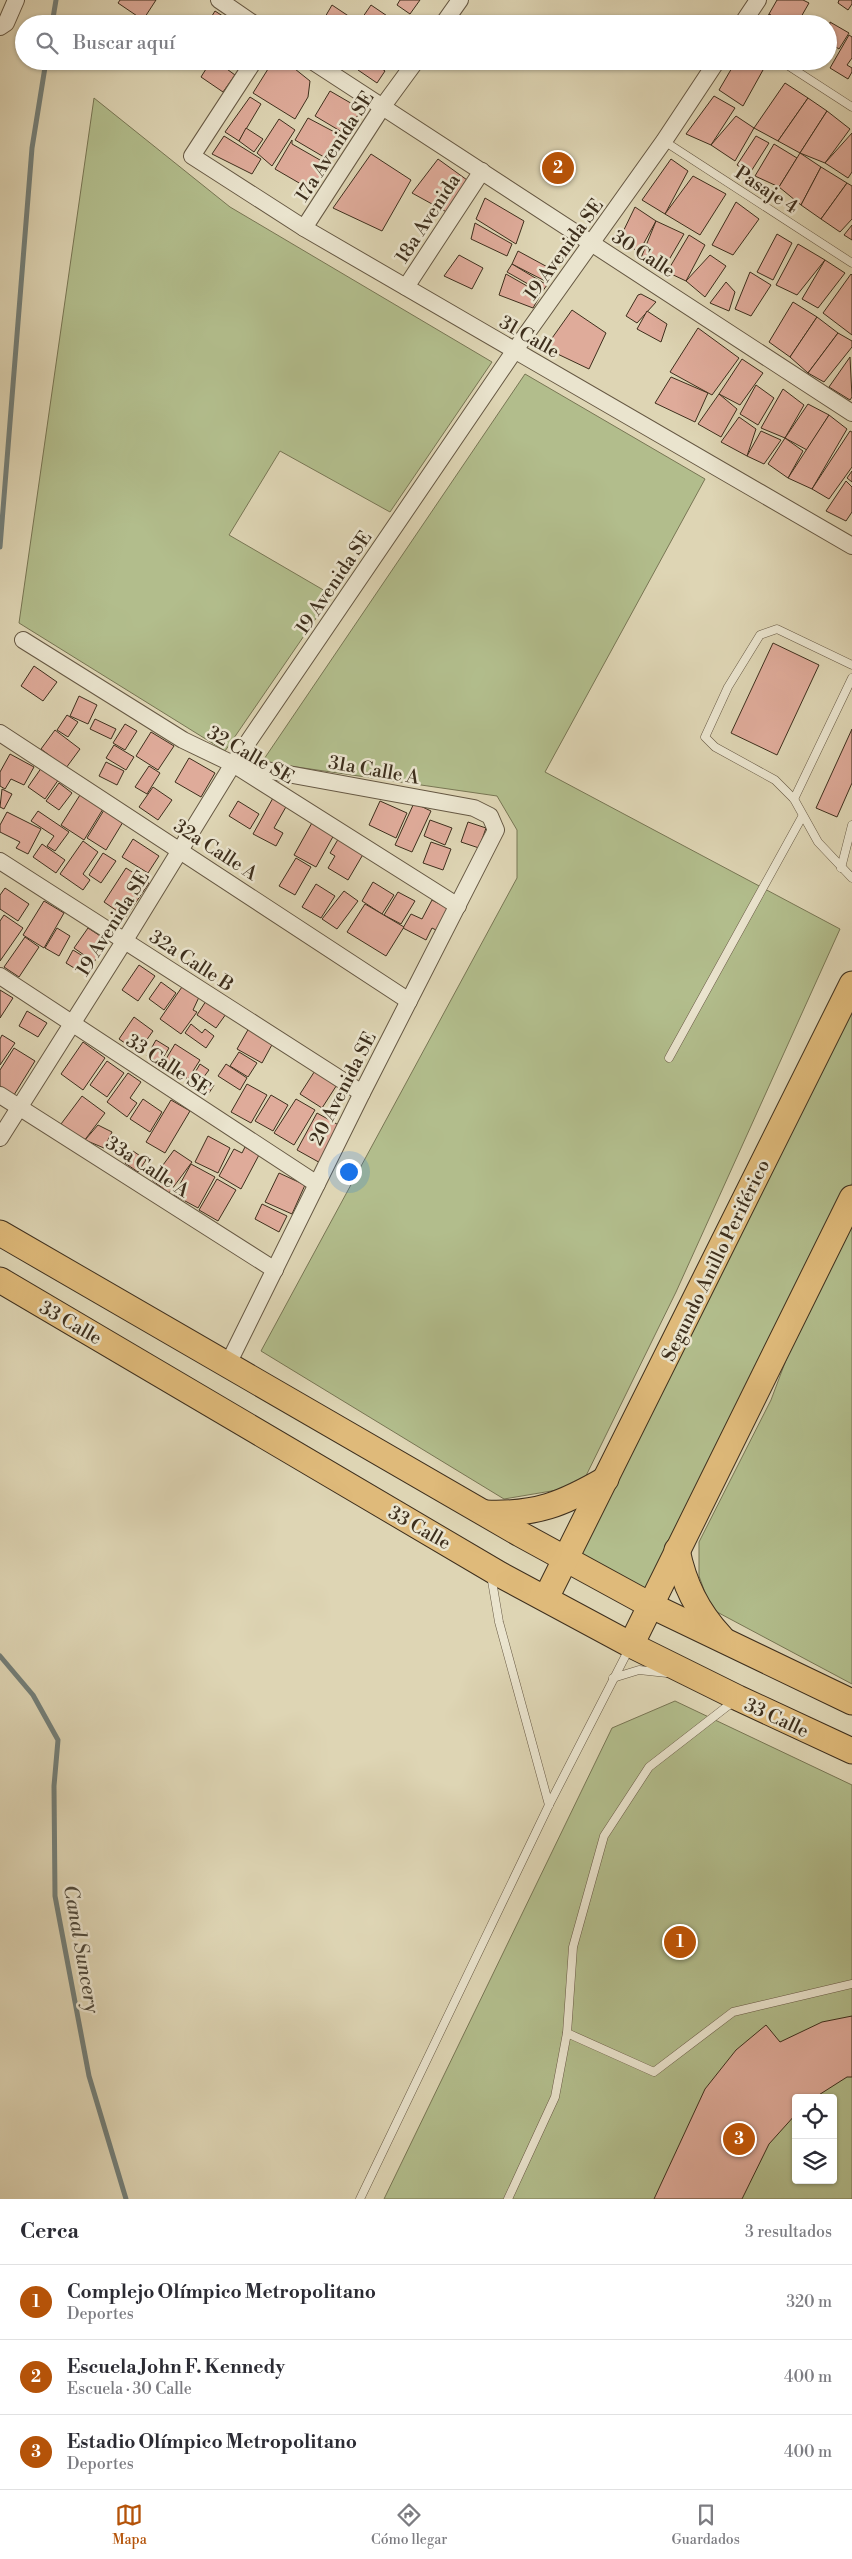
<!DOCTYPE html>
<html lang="es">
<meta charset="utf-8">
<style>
body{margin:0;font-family:"Libre Bodoni",serif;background:#f2f2f3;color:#2b2b33}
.controls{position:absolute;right:15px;bottom:15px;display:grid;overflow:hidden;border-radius:5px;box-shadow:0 1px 4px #0004}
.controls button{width:45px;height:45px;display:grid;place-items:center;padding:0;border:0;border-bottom:1px solid #e1e1e2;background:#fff;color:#2b2b33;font:25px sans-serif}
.you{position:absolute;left:348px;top:1171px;width:18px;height:18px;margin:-12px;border:4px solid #fff;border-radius:50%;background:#1a73e8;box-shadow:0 0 0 8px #1a73e833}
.badge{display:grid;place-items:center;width:32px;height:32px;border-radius:50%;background:#b45309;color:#fff;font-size:16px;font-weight:700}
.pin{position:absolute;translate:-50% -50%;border:2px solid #fff;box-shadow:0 1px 5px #0006}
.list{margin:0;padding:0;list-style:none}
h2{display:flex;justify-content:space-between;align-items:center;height:65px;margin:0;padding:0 20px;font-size:21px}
h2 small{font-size:16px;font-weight:400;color:#7c7c81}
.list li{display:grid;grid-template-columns:32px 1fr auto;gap:15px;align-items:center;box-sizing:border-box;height:75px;padding:0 20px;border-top:1px solid #e1e1e2}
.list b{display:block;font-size:19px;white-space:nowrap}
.list p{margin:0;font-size:16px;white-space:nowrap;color:#7c7c81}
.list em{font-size:16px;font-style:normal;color:#7c7c81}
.icon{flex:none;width:28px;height:28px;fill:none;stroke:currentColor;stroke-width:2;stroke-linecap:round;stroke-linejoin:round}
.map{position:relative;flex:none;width:852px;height:2199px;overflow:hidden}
.search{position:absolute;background:#fff;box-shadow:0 1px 4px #0004;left:15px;right:15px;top:15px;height:55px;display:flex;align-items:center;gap:12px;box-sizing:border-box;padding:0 18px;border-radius:28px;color:#7c7c81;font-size:19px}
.sheet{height:290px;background:#fff}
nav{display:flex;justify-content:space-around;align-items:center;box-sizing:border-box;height:70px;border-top:1px solid #e1e1e2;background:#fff;font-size:14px;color:#7c7c81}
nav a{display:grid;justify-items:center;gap:2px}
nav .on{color:#b45309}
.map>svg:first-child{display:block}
.green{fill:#b2bd8c;stroke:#787654;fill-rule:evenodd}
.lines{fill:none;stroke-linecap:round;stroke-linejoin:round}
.stream{stroke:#74807a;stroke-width:5}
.building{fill:#dfab9a;stroke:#3e2f1d}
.service-casing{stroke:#665843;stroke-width:9}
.minor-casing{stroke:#665843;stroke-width:18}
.primary-casing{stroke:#3e2f1d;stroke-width:27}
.service{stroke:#eae4ce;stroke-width:8}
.minor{stroke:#eae4ce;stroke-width:16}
.primary{stroke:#dfba7a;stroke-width:25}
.labels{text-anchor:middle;stroke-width:5;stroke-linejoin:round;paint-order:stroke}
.street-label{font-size:19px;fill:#3e2f1d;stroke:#eae4ce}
.water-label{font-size:20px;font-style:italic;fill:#504a3c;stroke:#eae4ce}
</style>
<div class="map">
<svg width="852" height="2199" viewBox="0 0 852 2199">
<rect width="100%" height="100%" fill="#ded5b4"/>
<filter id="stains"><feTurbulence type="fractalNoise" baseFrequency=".004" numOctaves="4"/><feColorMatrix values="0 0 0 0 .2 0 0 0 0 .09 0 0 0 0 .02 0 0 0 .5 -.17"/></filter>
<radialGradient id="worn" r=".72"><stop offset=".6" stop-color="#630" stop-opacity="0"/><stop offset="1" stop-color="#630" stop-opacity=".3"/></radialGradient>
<g class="green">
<polygon points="94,98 230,207 492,362 390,512 280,451 229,535 332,595 225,751 19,623"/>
<polygon points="525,374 705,479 545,772 840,929 676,1292 581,1486 504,1499 261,1351 517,878 517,830 497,796 262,762"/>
<polygon points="852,985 852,1183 649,1603 570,1561"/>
<polygon points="852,1223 852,1684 717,1612 707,1598 699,1576 699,1542 771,1400 795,1336"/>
<path d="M675,1701L852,1785V2199H384L612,1728ZM796,2098H833V2180H796Z"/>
</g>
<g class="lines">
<g class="stream">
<polyline points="52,24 56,0"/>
<polyline points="0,547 32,148 46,61"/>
<polyline points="0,1656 33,1695 58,1740 54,1786 55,1896 89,2076 126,2199"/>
</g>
</g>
<g class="building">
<polygon points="120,0 156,0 143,20 118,3"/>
<polygon points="400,0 420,0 410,14 397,5"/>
<polygon points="777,0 803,0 809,3 797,24 785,24 769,14"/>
<polygon points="839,0 852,0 852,4 848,10 838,3"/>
<polygon points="332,5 350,17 346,24 321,24"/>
<polygon points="371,5 399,24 358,24"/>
<polygon points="215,11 235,24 207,24"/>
<polygon points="769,14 785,24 763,24"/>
<polygon points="830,22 849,33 839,49 828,42"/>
<polygon points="849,35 852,37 852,58 847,65 852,68 852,72 848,79 830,68"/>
<polygon points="211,61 216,61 235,75 223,92 201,77"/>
<polygon points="228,61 245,61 240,69"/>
<polygon points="273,61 285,61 310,81 308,97 295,119 253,93"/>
<polygon points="364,61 371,61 385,71 377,83 358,70"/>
<polygon points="736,61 752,61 763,70 743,106 719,90"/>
<polygon points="785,83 808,98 778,141 754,128"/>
<polygon points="330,91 361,109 347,135 315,116"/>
<polygon points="714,96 735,108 711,145 686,134"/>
<polygon points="250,97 261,104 239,141 225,132"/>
<polygon points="808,98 827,111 800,153 778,141"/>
<polygon points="827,111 850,129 825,163 800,153"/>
<polygon points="736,116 754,128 735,161 711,145"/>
<polygon points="308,118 342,136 329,160 295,140"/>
<polygon points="279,119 295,130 272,166 257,153"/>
<polygon points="246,128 263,139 254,152 239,141"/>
<polygon points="852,133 852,172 848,178 825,163"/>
<polygon points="224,136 261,159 252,174 212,154"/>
<polygon points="756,136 769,143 750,173 737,165"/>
<polygon points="292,140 292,144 327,164 313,191 275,169"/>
<polygon points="774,144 797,158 779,187 755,176"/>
<polygon points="800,153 821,167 801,205 779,187"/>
<polygon points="371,154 411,180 382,231 333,208"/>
<polygon points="438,159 474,185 452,215 412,193"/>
<polygon points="671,159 688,171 665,214 642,200"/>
<polygon points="821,167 847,183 821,219 801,205"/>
<polygon points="693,176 726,194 700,235 665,214"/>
<polygon points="847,183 852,186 852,219 840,232 821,219"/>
<polygon points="485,198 524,221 516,244 476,219"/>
<polygon points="736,202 759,219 733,255 712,245"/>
<polygon points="635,207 656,221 639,252 619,240"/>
<polygon points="656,221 684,234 663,270 641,258"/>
<polygon points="475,223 512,244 507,256 471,239"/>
<polygon points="852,225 852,240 844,235"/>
<polygon points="777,234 792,243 773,280 757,272"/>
<polygon points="689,235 705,245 686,281 667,272"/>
<polygon points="798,244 825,260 797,295 776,285"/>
<polygon points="518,251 553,270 549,283 512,264"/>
<polygon points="459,255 483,268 472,289 444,276"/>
<polygon points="710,255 726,266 705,297 686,281"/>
<polygon points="825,260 845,273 818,308 802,299"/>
<polygon points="512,264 547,285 542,292 507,272"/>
<polygon points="750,272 771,285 751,316 735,309"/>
<polygon points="506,274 541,294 533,308 499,295"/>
<polygon points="851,274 852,275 852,335 823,313"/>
<polygon points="726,282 735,292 729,311 710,303"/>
<polygon points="641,294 656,302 637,323 626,316 638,295"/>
<polygon points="793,302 817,317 790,357 769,342"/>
<polygon points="572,310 606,333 589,369 545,348"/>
<polygon points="647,311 667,324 661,342 637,329"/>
<polygon points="817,317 838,333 808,373 790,357"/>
<polygon points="698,328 739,358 712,395 670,372"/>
<polygon points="838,333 852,341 852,347 824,382 808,373"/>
<polygon points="850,357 852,397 850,400 829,387"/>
<polygon points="742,359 763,373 740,405 719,394"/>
<polygon points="671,377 708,393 695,422 655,403"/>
<polygon points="756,385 774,398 758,425 740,414"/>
<polygon points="783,389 804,405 785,438 761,428"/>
<polygon points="719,394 737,409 721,437 698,424"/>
<polygon points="808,404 829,415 807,450 785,438"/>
<polygon points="829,415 847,429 812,489 788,478"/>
<polygon points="739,417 756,429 747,456 721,442"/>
<polygon points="761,431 781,440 764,464 747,456"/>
<polygon points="850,431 852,432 852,467 829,499 812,489"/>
<polygon points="785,438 803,451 788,478 768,464"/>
<polygon points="852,471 852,482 847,478"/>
<polygon points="846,481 852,487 852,512 846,521 826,511"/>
<polygon points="773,643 819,665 777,755 731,733"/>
<polygon points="34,666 57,682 43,701 21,686"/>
<polygon points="79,696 97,705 88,724 70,716"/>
<polygon points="67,715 78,722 68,737 57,730"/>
<polygon points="95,719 116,729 111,739 90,729"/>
<polygon points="125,724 137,731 125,750 113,743"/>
<polygon points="852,729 852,783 837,817 816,808"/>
<polygon points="55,730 80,749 66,768 41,749"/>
<polygon points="151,732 174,746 158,770 136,756"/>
<polygon points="114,745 134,757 126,770 106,758"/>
<polygon points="10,754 34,767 24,785 11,779 5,789 0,786 0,772"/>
<polygon points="189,758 215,773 201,797 175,782"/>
<polygon points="106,762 124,771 117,785 99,776"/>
<polygon points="149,766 160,773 147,794 135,787"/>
<polygon points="42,767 59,779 45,799 28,787"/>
<polygon points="59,783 72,793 59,810 46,801"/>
<polygon points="153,787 172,800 158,820 139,807"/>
<polygon points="2,789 12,794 4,809 0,807"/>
<polygon points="80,795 103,809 84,840 61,825"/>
<polygon points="273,798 287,805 274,828 283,833 276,846 253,834"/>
<polygon points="238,801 259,814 250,829 229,816"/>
<polygon points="380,801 407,813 396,838 369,825"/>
<polygon points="414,803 431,811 412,852 395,845"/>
<polygon points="104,810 123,822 106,850 87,838"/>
<polygon points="38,811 69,832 55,851 47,846 54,836 31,821"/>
<polygon points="7,812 41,829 28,854 16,848 20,842 0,832 0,825"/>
<polygon points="430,820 452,828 445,845 424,836"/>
<polygon points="313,821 335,833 316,867 294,855"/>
<polygon points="468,822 486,828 479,848 461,842"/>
<polygon points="340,836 365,851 348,880 328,868 335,856 330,853"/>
<polygon points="133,839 159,856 148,873 122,857"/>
<polygon points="83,841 98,852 83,874 90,880 83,890 60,874"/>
<polygon points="431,842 451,849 443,870 423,863"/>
<polygon points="42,844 65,860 56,873 33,857"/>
<polygon points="103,853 116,861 101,883 89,875"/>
<polygon points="296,858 311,867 295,895 279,886"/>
<polygon points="126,868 149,883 126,917 104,902"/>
<polygon points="373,882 394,895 382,914 362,901"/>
<polygon points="316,884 335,896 321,918 302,907"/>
<polygon points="5,888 29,904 18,921 0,909 0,895"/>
<polygon points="344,891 358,901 337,929 322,919"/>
<polygon points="398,892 415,901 401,924 384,915"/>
<polygon points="432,900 449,909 438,931 432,928 426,940 403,928 411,914 422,919"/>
<polygon points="44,901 64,913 44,948 23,935"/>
<polygon points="365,904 404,927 386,956 347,932"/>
<polygon points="4,915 23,928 0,961 0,921"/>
<polygon points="57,928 70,936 59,956 45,948"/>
<polygon points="88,928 108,941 94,962 74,948"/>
<polygon points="25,937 39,947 19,977 4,967"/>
<polygon points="73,950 86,958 79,971 66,963"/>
<polygon points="139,965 155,976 138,1001 122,990"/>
<polygon points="161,982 176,993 164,1010 149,999"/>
<polygon points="184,984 200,995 193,1010 197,1012 181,1034 160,1019"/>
<polygon points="0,990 13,998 0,1018"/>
<polygon points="206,1001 226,1014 216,1028 197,1015"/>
<polygon points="27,1011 47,1023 38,1037 19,1026"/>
<polygon points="134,1017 153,1031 138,1052 119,1039"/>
<polygon points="191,1024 202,1033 205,1029 214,1036 206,1048 185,1033"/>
<polygon points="249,1028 274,1041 262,1063 237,1049"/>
<polygon points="2,1035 15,1043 0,1065 0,1039"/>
<polygon points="156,1040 169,1048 160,1063 147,1056"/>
<polygon points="83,1042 105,1058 83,1090 61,1074"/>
<polygon points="175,1044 200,1060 188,1079 163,1064"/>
<polygon points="14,1048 35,1061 14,1095 0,1086 0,1070"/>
<polygon points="239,1052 257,1063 248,1077 230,1066"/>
<polygon points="107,1061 124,1073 107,1097 90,1085"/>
<polygon points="320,1063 342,1077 322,1108 300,1094"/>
<polygon points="200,1064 209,1070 203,1078 214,1085 209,1093 190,1081"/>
<polygon points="226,1064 247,1078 240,1090 218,1076"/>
<polygon points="128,1073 141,1082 130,1098 137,1103 127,1117 107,1102"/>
<polygon points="247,1084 267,1095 251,1123 231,1112"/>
<polygon points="271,1095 288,1105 273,1131 255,1121"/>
<polygon points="82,1096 105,1113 84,1141 61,1124"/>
<polygon points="143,1099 162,1112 150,1132 130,1119"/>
<polygon points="296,1099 315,1110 294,1145 274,1133"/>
<polygon points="171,1100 190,1111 165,1153 146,1142"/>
<polygon points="317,1113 344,1128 324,1165 297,1150"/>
<polygon points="98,1125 112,1132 104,1148 85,1140"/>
<polygon points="208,1136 230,1148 218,1173 195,1162"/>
<polygon points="245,1147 259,1155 241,1189 219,1176 234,1149 242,1153"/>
<polygon points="174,1150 192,1162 169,1193 152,1180"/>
<polygon points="133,1151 146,1160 138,1172 125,1163"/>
<polygon points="191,1164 215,1177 198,1208 174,1195"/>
<polygon points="279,1173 305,1185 292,1214 265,1202"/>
<polygon points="217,1179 236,1190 218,1221 199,1210"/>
<polygon points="262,1204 287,1216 279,1232 255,1219"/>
<polygon points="852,2016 852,2077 847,2077 814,2098 796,2098 796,2114 769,2144 742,2199 654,2199 705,2089 736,2050 766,2025 780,2042 822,2022"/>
</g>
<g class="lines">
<defs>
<g id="service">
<polyline points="781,61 852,107"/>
<polyline points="664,141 852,263"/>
<polyline points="852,665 777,629 760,635 728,687 705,737 715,747 775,780 794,799 818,842 852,878"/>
<polyline points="794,799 852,678"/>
<polyline points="841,868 852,825"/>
<polyline points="669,1058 802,817"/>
<polyline points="491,1575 499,1622 549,1805"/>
<polyline points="613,1678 639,1670 667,1673"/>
<polyline points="567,2033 654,2072 733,2012 852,1984"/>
<polyline points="360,2199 549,1805 630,1647"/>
<polyline points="508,2199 555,2097 567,2033 573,1947 604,1836 649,1767 734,1701"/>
</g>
<g id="minor">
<polyline points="219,0 254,24"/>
<polyline points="443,24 460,0"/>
<polyline points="742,24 758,0"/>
<polyline points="0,27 6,23 16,0"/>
<polyline points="254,61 192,156 304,228 852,546"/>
<polyline points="312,61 852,413"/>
<polyline points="304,228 383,106 416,61"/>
<polyline points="406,287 482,171"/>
<polyline points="23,640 183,740 233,764 458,906"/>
<polyline points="0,733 409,1001"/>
<polyline points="0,861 362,1093"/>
<polyline points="0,976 317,1184"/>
<polyline points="0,1095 275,1270"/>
<polyline points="0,1138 125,940 233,764 515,350 664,141 717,61"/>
<polyline points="227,1366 362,1093 496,830 490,816 474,808 233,764"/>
</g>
<g id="primary">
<polyline points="0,1233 520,1534 650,1605 852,1702"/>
<polyline points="0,1280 499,1574 631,1645 738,1698 852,1751"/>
<path d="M486,1513C536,1515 563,1504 606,1479"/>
<path d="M677,1550C684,1584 697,1611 721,1637"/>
<polyline points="546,1598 852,984"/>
<polyline points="631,1645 852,1198"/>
</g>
</defs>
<use href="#service" class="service-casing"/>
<use href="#minor" class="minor-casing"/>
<use href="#primary" class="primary-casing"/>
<use href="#service" class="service"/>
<use href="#minor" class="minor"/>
<use href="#primary" class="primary"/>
</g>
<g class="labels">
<g class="street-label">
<text transform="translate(334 146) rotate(-57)" y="7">17a Avenida SE</text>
<text transform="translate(767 189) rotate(33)" y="7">Pasaje 4</text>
<text transform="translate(427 218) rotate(-57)" y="7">18a Avenida</text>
<text transform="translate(563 249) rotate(-54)" y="7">19 Avenida SE</text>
<text transform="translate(644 253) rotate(33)" y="7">30 Calle</text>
<text transform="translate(530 336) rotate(30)" y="7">31 Calle</text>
<text transform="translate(333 582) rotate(-56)" y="7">19 Avenida SE</text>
<text transform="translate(251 754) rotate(30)" y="7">32 Calle SE</text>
<text transform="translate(374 769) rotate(10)" y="7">31a Calle A</text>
<text transform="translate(216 849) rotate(33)" y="7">32a Calle A</text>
<text transform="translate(112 923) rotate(-58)" y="7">19 Avenida SE</text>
<text transform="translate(192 960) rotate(33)" y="7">32a Calle B</text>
<text transform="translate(169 1064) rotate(33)" y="7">33 Calle SE</text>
<text transform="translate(342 1088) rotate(-63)" y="7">20 Avenida SE</text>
<text transform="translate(148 1166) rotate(33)" y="7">33a Calle A</text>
<text transform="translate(715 1260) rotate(-64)" y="7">Segundo Anillo Periférico</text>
<text transform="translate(71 1322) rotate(30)" y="7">33 Calle</text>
<text transform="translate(420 1527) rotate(30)" y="7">33 Calle</text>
<text transform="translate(777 1717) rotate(25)" y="7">33 Calle</text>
</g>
<g class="water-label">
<text transform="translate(82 1949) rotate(80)" y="7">Canal Suncery</text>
</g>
</g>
<rect width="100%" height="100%" filter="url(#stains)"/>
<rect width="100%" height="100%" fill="url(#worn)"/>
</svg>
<div class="controls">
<button><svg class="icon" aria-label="locate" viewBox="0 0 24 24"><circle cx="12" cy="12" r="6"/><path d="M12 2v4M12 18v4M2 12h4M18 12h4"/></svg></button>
<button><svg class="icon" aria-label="layers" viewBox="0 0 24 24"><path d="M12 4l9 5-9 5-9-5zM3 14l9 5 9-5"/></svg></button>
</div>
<div class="you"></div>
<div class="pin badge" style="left:680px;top:1942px">1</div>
<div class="pin badge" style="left:558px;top:168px">2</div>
<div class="pin badge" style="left:739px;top:2139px">3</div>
<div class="search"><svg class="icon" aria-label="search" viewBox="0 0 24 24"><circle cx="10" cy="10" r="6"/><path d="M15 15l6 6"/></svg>Buscar aquí</div>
</div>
<section class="sheet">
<h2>Cerca<small>3 resultados</small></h2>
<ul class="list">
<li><span class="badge">1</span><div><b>Complejo Olímpico Metropolitano</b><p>Deportes</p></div><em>320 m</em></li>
<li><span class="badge">2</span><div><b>Escuela John F. Kennedy</b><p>Escuela · 30 Calle</p></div><em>400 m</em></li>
<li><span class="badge">3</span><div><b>Estadio Olímpico Metropolitano</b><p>Deportes</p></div><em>400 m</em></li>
</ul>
</section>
<nav>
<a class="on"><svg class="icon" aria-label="map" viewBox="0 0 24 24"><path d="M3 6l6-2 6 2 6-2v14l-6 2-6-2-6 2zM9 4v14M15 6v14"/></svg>Mapa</a>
<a><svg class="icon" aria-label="directions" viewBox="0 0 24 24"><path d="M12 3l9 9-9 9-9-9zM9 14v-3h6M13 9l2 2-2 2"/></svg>Cómo llegar</a>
<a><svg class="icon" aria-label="saved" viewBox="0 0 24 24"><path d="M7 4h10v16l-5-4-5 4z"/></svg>Guardados</a>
</nav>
